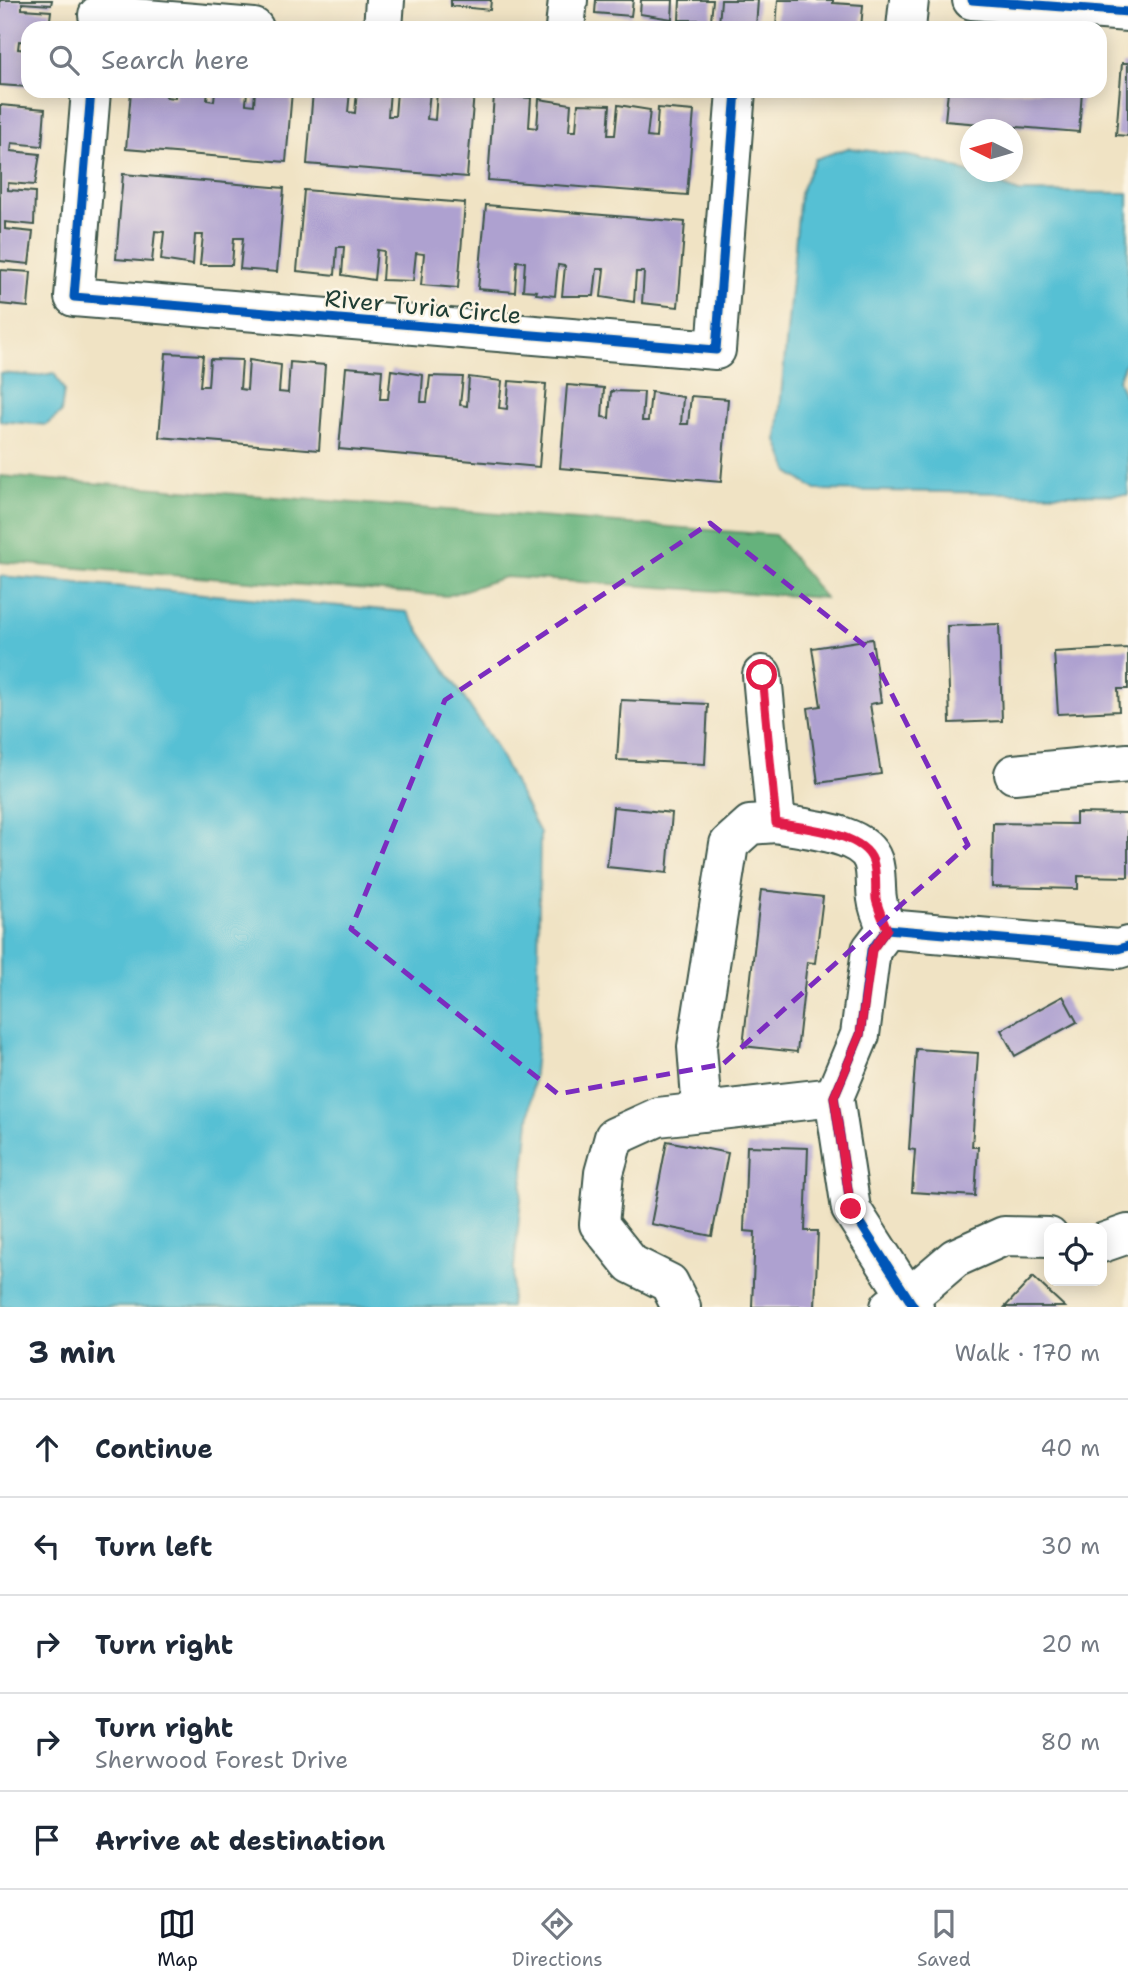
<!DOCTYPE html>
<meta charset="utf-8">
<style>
body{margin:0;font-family:"Shantell Sans",sans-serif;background:#f6f6f7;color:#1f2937}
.controls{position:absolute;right:21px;bottom:21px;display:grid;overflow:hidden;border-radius:14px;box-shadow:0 4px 18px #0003}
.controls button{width:63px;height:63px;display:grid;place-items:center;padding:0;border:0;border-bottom:2px solid #e0e1e3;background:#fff;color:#1f2937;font:35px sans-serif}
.compass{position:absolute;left:960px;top:119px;width:63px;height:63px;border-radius:50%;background:#fff;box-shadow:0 4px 18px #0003;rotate:275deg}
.stop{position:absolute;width:21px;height:21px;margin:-16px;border:5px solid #e11d48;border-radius:50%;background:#fff}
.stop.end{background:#e11d48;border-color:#fff;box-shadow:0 2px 7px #0008}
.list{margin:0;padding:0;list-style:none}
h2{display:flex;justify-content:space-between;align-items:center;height:91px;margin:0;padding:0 28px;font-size:30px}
h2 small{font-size:23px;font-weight:400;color:#747a83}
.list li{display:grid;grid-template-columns:46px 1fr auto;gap:21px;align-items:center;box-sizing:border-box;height:98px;padding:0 28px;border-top:2px solid #e0e1e3}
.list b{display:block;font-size:26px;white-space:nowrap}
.list p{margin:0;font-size:23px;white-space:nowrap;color:#747a83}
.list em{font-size:23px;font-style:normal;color:#747a83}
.icon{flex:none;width:38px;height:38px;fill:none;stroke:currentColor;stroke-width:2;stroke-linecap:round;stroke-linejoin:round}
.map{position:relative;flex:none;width:1128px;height:1307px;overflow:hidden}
.search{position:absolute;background:#fff;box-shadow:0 4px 18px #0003;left:21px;right:21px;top:21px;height:77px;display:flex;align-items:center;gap:18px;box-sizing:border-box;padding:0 24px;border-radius:21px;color:#747a83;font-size:26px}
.sheet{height:581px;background:#fff}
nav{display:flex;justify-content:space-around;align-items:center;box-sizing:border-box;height:98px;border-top:2px solid #e0e1e3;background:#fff;font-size:19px;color:#747a83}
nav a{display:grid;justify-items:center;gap:4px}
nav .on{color:#111827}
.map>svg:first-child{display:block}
.forest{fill:#65b27b;stroke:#427858;stroke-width:2}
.water{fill:#57c0d4;stroke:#3b7e84;stroke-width:2}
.building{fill:#aea1d0}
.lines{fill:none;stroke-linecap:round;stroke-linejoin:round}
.minor-casing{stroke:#3e564a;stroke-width:42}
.minor{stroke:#fff;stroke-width:38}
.cycleway-casing{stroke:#fcf5e5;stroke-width:13}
.cycleway{stroke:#0057b8;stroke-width:9}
.route{stroke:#e11d48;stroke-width:9}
.marked{fill:none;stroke:#7b2cbf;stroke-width:5;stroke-dasharray:14 9;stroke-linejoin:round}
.labels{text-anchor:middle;stroke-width:5;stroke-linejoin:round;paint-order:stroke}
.street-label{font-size:24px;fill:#1f3d34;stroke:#fcf5e5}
</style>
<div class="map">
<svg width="1128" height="1307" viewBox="0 0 1128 1307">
<rect width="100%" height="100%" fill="#fcf5e5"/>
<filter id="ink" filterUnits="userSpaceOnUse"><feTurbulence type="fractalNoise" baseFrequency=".0143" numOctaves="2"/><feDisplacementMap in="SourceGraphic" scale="14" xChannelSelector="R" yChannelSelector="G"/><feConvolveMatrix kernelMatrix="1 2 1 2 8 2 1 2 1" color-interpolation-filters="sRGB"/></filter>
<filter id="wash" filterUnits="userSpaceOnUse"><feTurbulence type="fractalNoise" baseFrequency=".00686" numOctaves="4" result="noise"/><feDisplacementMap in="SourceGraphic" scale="28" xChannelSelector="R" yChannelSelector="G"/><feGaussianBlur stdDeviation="1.57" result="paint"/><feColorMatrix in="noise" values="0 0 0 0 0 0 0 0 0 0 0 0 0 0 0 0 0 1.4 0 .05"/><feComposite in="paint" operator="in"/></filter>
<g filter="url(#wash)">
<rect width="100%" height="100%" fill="#f0e3c4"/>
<polygon class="forest" points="0,476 775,535 825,598 505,577 447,596 0,562"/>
<g class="water">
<polygon points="848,148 909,156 949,165 1019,192 1128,193 1128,357 1118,380 1128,405 1128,495 816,490 789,472 777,440 800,193 815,159"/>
<polygon points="0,373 36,376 54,373 64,390 61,413 46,425 0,421"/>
<polygon points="0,576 407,612 492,740 540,833 537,1042 510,1307 0,1307"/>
</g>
<g id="blocks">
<g class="building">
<polygon points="0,0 52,0 51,5 22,3 22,9 51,11 49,28 28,28 28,42 19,41 18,49 28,50 28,87 0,85"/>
<polygon points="451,0 491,0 490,10 451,6"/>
<polygon points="596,0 633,0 631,16 595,13"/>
<polygon points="641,0 673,0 672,19 640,14"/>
<polygon points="680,0 713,0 711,20 679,20"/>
<polygon points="721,0 758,0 756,27 719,24"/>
<polygon points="778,0 833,0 833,3 863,5 861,28 776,28"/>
<polygon points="1122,63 1128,63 1128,136 1116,135"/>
<polygon points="131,91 167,91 166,97 175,98 175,91 208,91 207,100 214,101 215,91 247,91 246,104 254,105 255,91 292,91 286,162 126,149"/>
<polygon points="313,91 350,91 348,112 355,113 357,91 390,91 388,116 395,116 397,91 430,92 427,119 435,120 437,91 474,92 467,177 307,164"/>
<polygon points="948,91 1082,91 1079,132 945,121"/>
<polygon points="494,95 531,98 529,127 537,128 539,99 571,104 569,131 576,131 578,104 610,105 608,135 615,135 618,105 650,110 647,137 656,138 658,108 694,111 687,195 488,180"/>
<polygon points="0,105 45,109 42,146 12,143 11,151 40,154 35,185 8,183 8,190 35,192 34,225 5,222 5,229 33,232 29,264 0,261"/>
<polygon points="123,174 284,188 277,272 240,269 243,238 234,238 232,265 200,265 203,235 195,235 193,265 161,260 164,232 155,231 152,262 116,259"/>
<polygon points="304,190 465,203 458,288 421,285 424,254 416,253 413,281 382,280 384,251 377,250 374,280 342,275 344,247 337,247 335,275 297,271"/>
<polygon points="486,205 685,222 678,307 642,303 644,272 636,272 634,302 601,297 604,269 597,269 594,296 562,296 565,266 558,265 555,296 536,294 537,291 523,290 525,262 517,261 515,292 478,289"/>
<polygon points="0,270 31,272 28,307 0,304"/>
<polygon points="166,353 203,355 200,386 208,386 210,359 242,360 240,389 247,390 249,360 281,365 279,392 288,393 290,362 325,365 319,450 159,437"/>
<polygon points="346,367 382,370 380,399 388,399 391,370 423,375 421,402 427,402 430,376 463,377 460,405 467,406 469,377 502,381 499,408 507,409 509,381 546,384 539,467 339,449"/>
<polygon points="567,385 604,388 602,417 609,418 611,391 644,392 642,421 648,421 651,392 683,397 681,424 688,424 691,396 728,399 721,482 560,468"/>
<polygon points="999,624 1002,721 950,723 947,626"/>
<polygon points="872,639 881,702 870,704 881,774 818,783 808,708 821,706 812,648"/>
<polygon points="1128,648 1128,689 1118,689 1119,711 1058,714 1054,652"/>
<polygon points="621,700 708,704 705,764 617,760"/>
<polygon points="613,807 672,813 667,873 607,867"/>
<polygon points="1076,813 1128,814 1128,877 1078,876 1078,889 992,887 993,823 1076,824"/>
<polygon points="761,890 823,897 815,963 807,962 797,1052 743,1046"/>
<polygon points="1063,996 1077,1022 1015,1056 1001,1030"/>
<polygon points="916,1049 978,1053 972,1147 978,1147 975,1196 912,1192 915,1150 909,1149"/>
<polygon points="667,1141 728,1153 712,1236 651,1224"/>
<polygon points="747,1146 808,1148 805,1231 818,1231 815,1307 752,1307 755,1232 744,1231"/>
<polygon points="1033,1277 1065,1307 1005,1307"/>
</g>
</g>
</g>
<g filter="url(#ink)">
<use href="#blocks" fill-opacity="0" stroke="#3e564a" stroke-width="2"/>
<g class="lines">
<defs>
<g id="minor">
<polyline points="972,0 1128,12"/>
<polyline points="98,15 254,28"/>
<polyline points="383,28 385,0"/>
<polyline points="565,28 568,0"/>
<polyline points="906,28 909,0"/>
<polyline points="91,91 74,297 716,350 736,91"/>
<path d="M762,675L776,823C802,829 863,831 873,861C877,873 875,886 877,899C878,909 883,920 887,929"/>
<polyline points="1014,774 1128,763"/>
<polyline points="702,1112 697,1047 729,844 750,825 776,823"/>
<polyline points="1102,1243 1128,1234"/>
<polyline points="681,1307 669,1283 631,1264 599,1224 604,1173 614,1137 658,1117 834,1097"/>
<polyline points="890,1307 908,1298 955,1258 1004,1236 1049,1237"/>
<polyline points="914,1307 851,1209 834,1097 860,1035 871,950 887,929 1118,949 1128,946"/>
</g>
</defs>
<use href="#minor" class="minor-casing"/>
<use href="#minor" class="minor"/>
<defs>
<g id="cycleway">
<polyline points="972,0 1128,12"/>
<polyline points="91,91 74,297 716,350 736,91"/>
<polyline points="914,1307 851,1209 834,1097 860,1035 871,950 887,929 1118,949 1128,946"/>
</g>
</defs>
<use href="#cycleway" class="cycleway-casing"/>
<use href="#cycleway" class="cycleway"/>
</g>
</g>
<g class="lines" filter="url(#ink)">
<path class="route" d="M762,675L776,823C802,828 863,832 873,861C877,873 875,886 876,899C878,909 883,919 887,929L872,950L860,1035L834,1097L851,1209"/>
</g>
<path class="marked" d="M710,523L869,649L968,845L723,1064L558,1094L351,929L445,700Z"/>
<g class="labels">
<g class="street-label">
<text transform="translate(423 307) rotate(5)" y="8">River Turia Circle</text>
</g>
</g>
</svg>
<div class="controls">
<button><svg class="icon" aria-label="locate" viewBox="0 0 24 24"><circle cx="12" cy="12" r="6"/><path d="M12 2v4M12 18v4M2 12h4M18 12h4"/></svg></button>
</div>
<svg class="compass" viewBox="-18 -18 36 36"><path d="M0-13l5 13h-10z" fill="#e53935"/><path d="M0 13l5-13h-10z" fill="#747a83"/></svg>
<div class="stop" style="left:762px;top:675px"></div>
<div class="stop end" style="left:851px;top:1209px"></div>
<div class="search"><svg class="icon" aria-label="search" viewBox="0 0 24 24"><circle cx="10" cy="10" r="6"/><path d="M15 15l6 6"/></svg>Search here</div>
</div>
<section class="sheet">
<h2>3 min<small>Walk · 170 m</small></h2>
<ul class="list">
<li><svg class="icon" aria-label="ahead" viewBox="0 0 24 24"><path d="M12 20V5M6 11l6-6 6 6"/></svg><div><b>Continue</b></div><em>40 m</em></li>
<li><svg class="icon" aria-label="left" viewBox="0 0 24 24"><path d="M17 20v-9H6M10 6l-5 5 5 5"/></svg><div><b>Turn left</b></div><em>30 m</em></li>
<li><svg class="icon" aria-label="right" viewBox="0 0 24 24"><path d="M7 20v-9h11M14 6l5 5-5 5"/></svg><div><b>Turn right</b></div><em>20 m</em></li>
<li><svg class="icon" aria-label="right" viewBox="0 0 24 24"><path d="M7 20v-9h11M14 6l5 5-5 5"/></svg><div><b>Turn right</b><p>Sherwood Forest Drive</p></div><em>80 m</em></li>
<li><svg class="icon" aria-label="arrive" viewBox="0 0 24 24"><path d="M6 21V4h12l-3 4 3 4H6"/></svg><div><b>Arrive at destination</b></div></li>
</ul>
</section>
<nav>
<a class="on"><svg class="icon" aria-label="map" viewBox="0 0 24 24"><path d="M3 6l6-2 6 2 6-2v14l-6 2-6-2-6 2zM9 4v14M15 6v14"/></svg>Map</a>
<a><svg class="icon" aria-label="directions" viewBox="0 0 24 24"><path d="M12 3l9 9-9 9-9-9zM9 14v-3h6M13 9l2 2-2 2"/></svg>Directions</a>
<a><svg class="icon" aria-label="saved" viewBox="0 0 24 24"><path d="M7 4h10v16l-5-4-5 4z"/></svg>Saved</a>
</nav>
